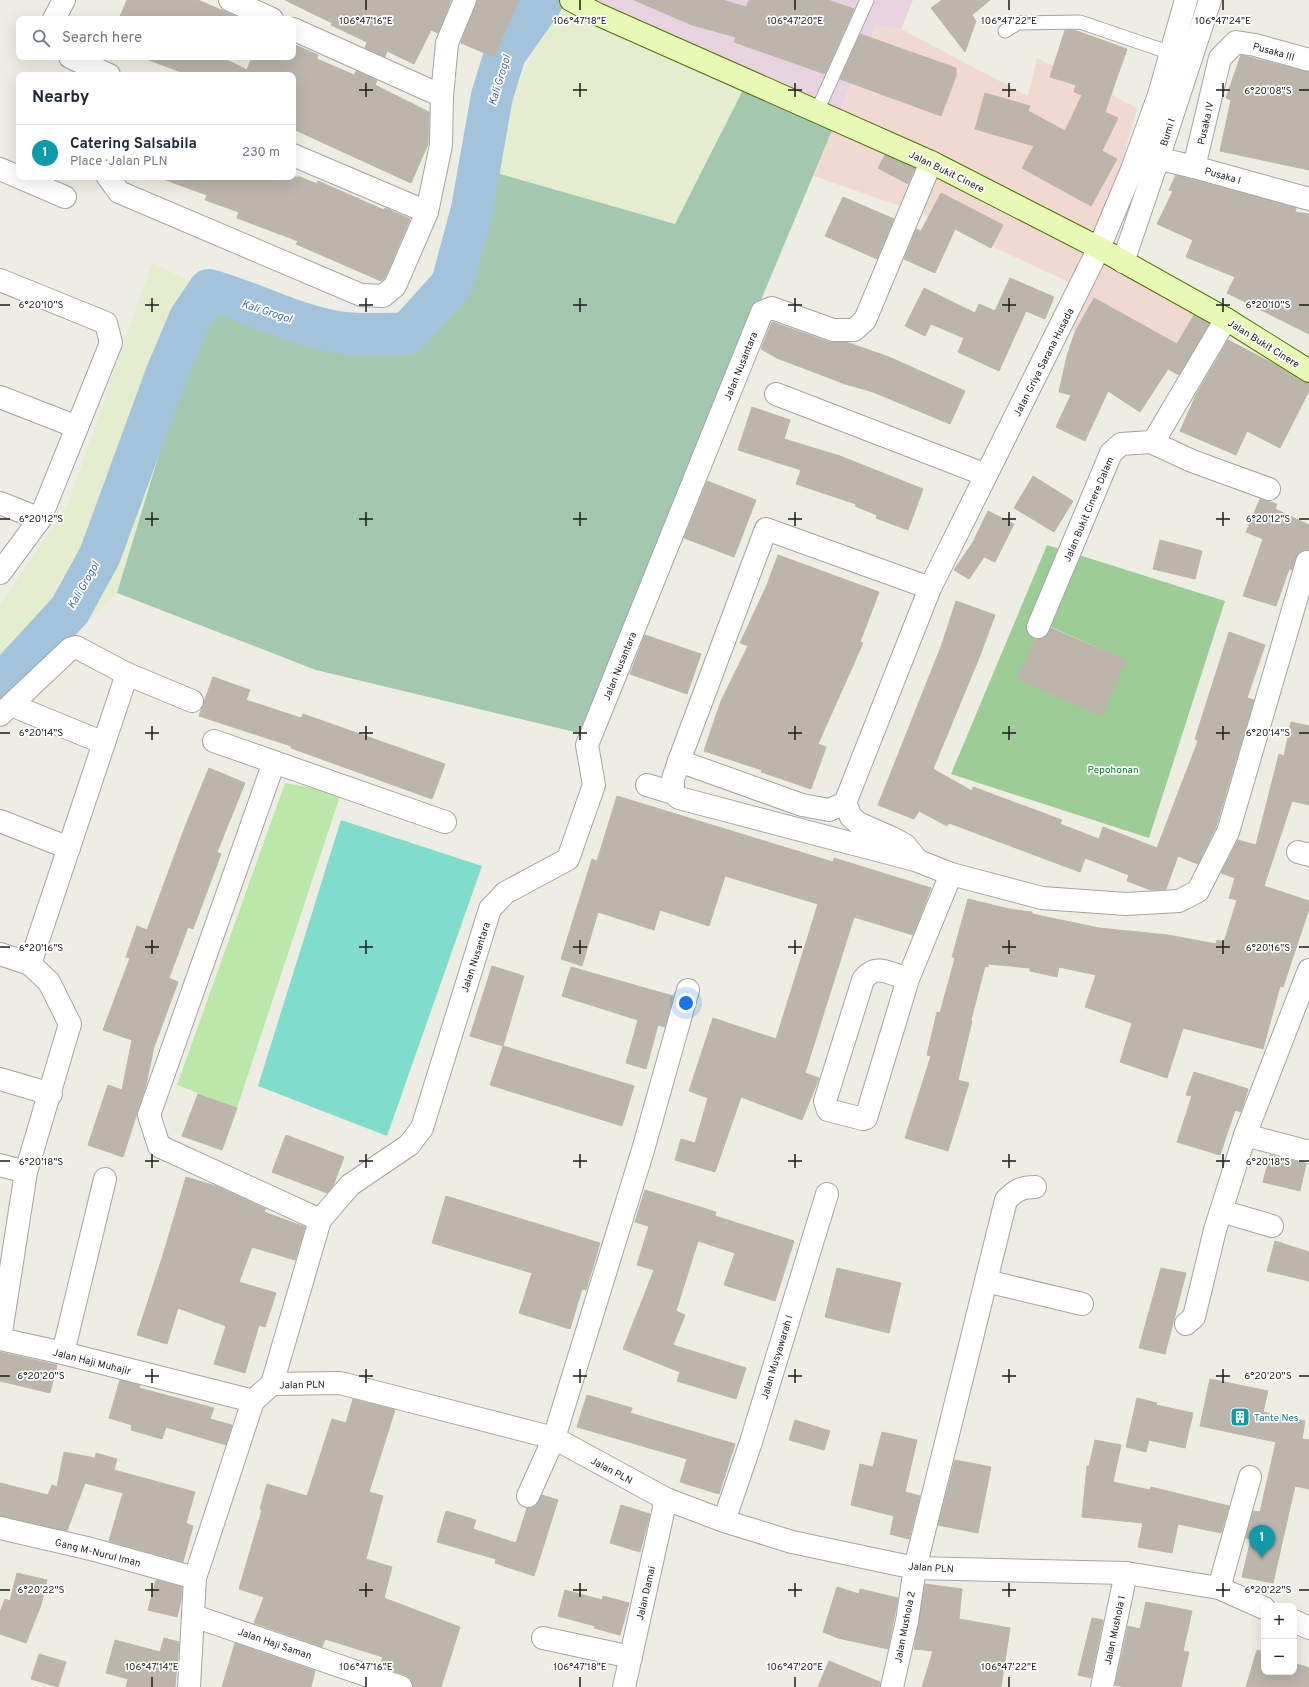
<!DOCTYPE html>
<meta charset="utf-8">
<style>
body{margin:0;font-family:Overpass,sans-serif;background:#f6f6f7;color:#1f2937}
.controls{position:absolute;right:12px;bottom:12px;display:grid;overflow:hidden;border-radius:8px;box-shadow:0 4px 16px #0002}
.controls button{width:36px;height:36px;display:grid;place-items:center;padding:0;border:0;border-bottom:1px solid #e0e1e3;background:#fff;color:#1f2937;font:20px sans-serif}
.you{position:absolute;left:686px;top:1003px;width:14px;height:14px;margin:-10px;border:3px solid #fff;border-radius:50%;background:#1a73e8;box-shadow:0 0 0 6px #1a73e833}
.badge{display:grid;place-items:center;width:26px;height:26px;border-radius:50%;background:#7c3aed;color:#fff;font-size:13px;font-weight:700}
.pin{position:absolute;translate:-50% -33px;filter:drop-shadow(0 1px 2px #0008)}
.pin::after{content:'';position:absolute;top:21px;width:14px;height:12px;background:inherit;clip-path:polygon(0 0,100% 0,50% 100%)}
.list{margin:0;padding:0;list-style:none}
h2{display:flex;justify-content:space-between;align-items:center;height:52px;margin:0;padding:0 16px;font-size:17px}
h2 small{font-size:13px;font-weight:400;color:#747a83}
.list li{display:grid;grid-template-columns:26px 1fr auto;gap:12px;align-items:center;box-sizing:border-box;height:56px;padding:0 16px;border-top:1px solid #e0e1e3}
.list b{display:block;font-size:15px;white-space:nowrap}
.list p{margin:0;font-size:13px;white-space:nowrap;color:#747a83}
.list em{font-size:13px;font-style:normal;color:#747a83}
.icon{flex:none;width:22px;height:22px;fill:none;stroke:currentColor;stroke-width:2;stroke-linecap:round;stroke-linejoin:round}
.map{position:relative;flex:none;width:1309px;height:1687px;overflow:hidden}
.search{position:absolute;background:#fff;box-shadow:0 4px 16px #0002;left:16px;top:16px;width:280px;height:44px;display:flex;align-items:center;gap:10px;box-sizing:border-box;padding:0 14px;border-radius:8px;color:#747a83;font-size:15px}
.panel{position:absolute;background:#fff;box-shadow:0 4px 16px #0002;left:16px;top:72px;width:280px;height:108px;border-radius:8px}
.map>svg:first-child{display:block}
.commercial{fill:#efd9d1}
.industrial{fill:#e7d4e0}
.farmland{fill:#e4edce}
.grass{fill:#bbe8a8}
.forest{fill:#9ccd97;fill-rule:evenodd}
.cemetery{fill:#a4c7b0}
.pitch{fill:#80ddcc}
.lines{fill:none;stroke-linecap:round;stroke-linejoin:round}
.river{stroke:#a3c3dc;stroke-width:42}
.building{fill:#bbb5ac;stroke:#c0b6a5}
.service-casing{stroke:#a4a4a4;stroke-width:15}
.minor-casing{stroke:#a4a4a4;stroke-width:24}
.tertiary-casing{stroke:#a4a4a4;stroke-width:24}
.secondary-casing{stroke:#507205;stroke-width:24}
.service{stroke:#fff;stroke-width:13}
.minor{stroke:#fff;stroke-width:22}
.tertiary{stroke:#fff;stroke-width:22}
.secondary{stroke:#e8f9b6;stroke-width:22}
.ticks{fill:none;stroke:#1d1d1d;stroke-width:1.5}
.labels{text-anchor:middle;stroke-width:3.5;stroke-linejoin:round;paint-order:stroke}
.street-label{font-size:10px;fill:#1d1d1d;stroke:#fff}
.park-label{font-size:10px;fill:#0c7a2c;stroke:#fff}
.culture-label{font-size:10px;fill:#0d838f;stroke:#fff;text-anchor:start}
.water-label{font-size:11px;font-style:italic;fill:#4a67ab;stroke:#fff}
.ticks-label{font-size:10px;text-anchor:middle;fill:#1d1d1d;stroke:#fff;stroke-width:3.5;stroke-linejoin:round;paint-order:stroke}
</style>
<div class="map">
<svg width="1309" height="1687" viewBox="0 0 1309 1687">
<rect width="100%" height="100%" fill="#eeede3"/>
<polygon class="commercial" points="876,25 901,29 1028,96 1037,58 1137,108 1101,238 1231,314 1192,377 1054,323 1071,283 920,213 814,176"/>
<polygon class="industrial" points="583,0 913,0 901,29 876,25 834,126"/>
<g class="farmland">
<polygon points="559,0 583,0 745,86 675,224 479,168 516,86"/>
<polygon points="152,263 209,290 117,593 20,689 0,702 0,605 68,504"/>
</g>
<polygon class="grass" points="285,783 341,793 237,1108 177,1085"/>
<path class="forest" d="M1047,545L1225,601L1149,838L951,774ZM1042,623L1126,660L1102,715L1017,679Z"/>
<path class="cemetery" d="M745,86L834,126L579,733L316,670L117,593L209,290C252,302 292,324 337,332C359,336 385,333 407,334L452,284L472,209L479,168L675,224Z"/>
<polygon class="pitch" points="341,820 482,866 387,1136 258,1086"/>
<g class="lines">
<path class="river" d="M0,682L13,672L70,610L100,555L166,375L190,318L209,290C252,302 292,324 337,332C359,336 385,333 407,334L452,284L472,209L492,96L505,54L543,0"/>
</g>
<g class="building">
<polygon points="127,0 198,0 242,19 119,19"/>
<polygon points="285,0 451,0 438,33 431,30 414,64 387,51 385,57 365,48 367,42 331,25 332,23"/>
<polygon points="477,0 519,0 494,57 461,43"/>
<polygon points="634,0 723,0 746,7 749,0 828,0 854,9 825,74 734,42 736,37 692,25"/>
<polygon points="942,0 990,0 972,15 976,21 965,52 931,8"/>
<polygon points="1065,30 1074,30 1127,49 1105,112 1118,118 1102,151 1117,159 1091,206 1022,168 1034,146 975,129 985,93 1030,106 1028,111 1065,131 1082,95 1074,92 1076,85 1050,77"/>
<polygon points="860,34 956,68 956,76 941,116 840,79"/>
<polygon points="295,45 318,55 317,59 354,75 356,71 377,80 375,85 429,112 428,144 411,183 293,129 293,75 189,75 146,59 146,57 221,57 247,70 252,57 293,57"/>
<polygon points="1241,55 1309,72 1309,170 1220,151 1231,100 1226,98"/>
<polygon points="885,155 915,168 908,184 878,168"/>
<polygon points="1176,175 1296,208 1295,212 1309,214 1309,334 1227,293 1235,277 1186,257 1193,240 1157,224 1173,191 1169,190"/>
<polygon points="164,177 300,177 317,184 318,181 384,210 385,208 410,219 385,278 381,281 296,244 298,241 237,218 239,212 205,200 207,195 163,179"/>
<polygon points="941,193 1003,225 991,248 955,229 935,273 904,259 916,229 921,231"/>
<polygon points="843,197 894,219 877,259 825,236"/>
<polygon points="1010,278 1054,297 1045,319 1026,311 999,371 958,352 964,338 931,324 925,336 905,326 924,288 975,313 979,304 995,311"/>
<polygon points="1094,298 1177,344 1194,315 1209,324 1179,375 1168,369 1140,412 1108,391 1085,441 1056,427 1071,395 1059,392 1067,356 1075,332"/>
<polygon points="772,322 829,342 846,342 889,357 965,391 950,424 873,392 845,384 777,358 761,349"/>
<polygon points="1228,340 1276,365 1302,382 1309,383 1309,391 1280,448 1247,431 1236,455 1180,431 1196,395"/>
<polygon points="752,407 790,420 784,439 840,456 923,489 908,530 876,518 877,515 855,506 856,504 796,484 801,470 738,450"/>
<polygon points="1033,476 1073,501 1054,532 1014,508"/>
<polygon points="707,481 756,500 734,557 684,538"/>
<polygon points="1260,499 1277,504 1275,509 1309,525 1309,550 1299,553 1292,570 1289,569 1276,606 1243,596 1263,539 1246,532"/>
<polygon points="988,511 1014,524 995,562 984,557 969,579 954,570 973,542"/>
<polygon points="1160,540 1202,551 1195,579 1153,569"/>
<polygon points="778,555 879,592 860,642 863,643 818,744 826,747 811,789 761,772 762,770 704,751 721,701 748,646 740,643 767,585"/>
<polygon points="956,601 995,615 979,658 933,769 972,791 973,787 1008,800 1062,820 1060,824 1099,839 1103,827 1157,848 1198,741 1195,739 1229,632 1265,645 1247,698 1254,700 1216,827 1198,864 1178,856 1166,889 1151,890 1127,881 1129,875 1085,858 1080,872 949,823 947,826 919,811 914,819 878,805 942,644"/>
<polygon points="1051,628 1126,660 1102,716 1017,679 1035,639 1045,637"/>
<polygon points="645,635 701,654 687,694 630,674"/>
<polygon points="213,677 250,690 246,700 301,718 303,714 445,764 432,799 291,748 291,746 199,716"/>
<polygon points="1291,722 1309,726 1309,805 1292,801 1264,886 1309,901 1309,909 1283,987 1280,986 1263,1049 1183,1028 1167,1078 1120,1062 1132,1023 1085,1007 1096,975 1059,967 1057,977 1030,971 1030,968 988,964 988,967 985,966 971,1020 972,1021 958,1080 969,1083 948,1151 905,1138 931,1056 927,1055 937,1012 940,1013 955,958 952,957 968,899 1009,909 1032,912 1032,914 1099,928 1168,935 1216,944 1217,940 1224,942 1237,900 1229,898 1235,878 1221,873 1238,840 1256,845 1279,754 1284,756"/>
<polygon points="209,768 245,783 217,852 221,854 193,929 188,927 169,978 178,982 154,1047 146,1085 123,1157 88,1145 108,1085 122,1090 132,1040 103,1030 130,958 126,957 137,926 147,930 185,827"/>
<polygon points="617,796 833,862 834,858 931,888 913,935 854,917 805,1073 819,1078 802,1120 741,1097 715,1172 675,1160 681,1139 695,1143 708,1098 689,1091 713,1018 776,1039 818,904 725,876 709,926 660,910 654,930 598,912 582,966 561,959 592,859 597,861"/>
<polygon points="492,966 524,976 503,1046 470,1036"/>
<polygon points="571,967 673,996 665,1027 658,1025 646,1069 626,1063 638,1020 562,996"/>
<polygon points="503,1046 634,1086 622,1126 490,1085"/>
<polygon points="1194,1072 1248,1089 1241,1112 1235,1110 1220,1155 1177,1142 1192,1096 1186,1095"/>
<polygon points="198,1094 237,1108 222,1150 182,1136"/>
<polygon points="286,1135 344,1157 333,1186 327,1193 272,1172"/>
<polygon points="1270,1155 1306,1164 1300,1191 1263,1182"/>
<polygon points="186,1177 219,1187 266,1209 264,1212 305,1227 295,1260 252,1247 239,1282 276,1293 265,1327 259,1325 245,1373 214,1364 226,1326 178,1308 167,1344 137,1335 164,1252"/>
<polygon points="645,1190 716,1212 715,1216 794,1241 775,1301 724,1285 735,1253 698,1241 676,1311 685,1315 673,1345 746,1368 736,1399 677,1381 680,1372 623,1349 654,1270 637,1265 649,1226 635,1222"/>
<polygon points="446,1196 600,1243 586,1290 582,1289 570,1329 519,1313 532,1273 432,1243"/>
<polygon points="1275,1241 1309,1252 1309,1281 1267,1271"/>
<polygon points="837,1268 901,1283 889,1333 825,1317"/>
<polygon points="1161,1268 1186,1273 1165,1354 1139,1348"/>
<polygon points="0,1352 57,1365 50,1393 0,1381"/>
<polygon points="1210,1379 1268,1391 1263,1412 1305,1421 1302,1439 1309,1440 1309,1489 1295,1486 1273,1583 1242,1577 1251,1539 1246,1538 1253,1511 1260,1512 1276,1442 1200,1426"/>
<polygon points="120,1380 140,1385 139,1388 214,1408 210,1419 232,1425 226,1445 166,1427 162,1439 131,1430 132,1425 109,1418"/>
<polygon points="587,1395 632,1408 630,1413 735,1444 719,1494 680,1482 687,1459 577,1427"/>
<polygon points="1137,1398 1157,1403 1156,1405 1193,1413 1185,1448 1149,1440 1146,1452 1126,1447"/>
<polygon points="353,1399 395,1410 369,1492 383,1496 366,1559 392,1567 384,1598 460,1627 441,1687 413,1687 411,1679 405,1675 380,1667 383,1657 325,1639 322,1647 254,1623 264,1597 239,1589 262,1510 260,1509 267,1484 307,1496 332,1419 346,1423"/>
<polygon points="795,1420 830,1431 824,1450 789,1440"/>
<polygon points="882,1432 917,1440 905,1492 920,1496 909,1539 890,1534 894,1516 851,1505 860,1464 873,1467"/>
<polygon points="1095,1440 1121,1445 1113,1482 1150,1490 1151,1487 1229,1506 1221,1533 1178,1524 1172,1553 1138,1547 1143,1523 1082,1517 1087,1466 1089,1466"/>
<polygon points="64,1452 95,1458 96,1453 117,1459 114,1470 195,1492 186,1523 193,1526 183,1562 109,1541 123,1493 85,1483 67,1531 0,1516 0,1483 48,1495 52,1485 57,1487"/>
<polygon points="955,1460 991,1467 978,1533 938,1525"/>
<polygon points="542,1495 558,1500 534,1576 495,1563 496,1559 437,1542 446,1511 476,1520 473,1529 516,1543 527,1508 536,1506"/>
<polygon points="621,1505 650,1514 640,1552 610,1543"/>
<polygon points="17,1573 47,1580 41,1605 26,1643 0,1634 0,1612 5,1599 10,1601"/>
<polygon points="156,1580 182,1587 181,1600 177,1617 148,1610"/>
<polygon points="925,1584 962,1589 959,1619 1010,1628 1001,1687 922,1687 933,1651 914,1649"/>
<polygon points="837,1587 859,1594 860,1589 898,1598 888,1649 838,1638 823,1632"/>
<polygon points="565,1590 602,1600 603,1596 629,1603 620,1635 594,1628 595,1626 558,1616"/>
<polygon points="1146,1602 1192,1611 1183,1651 1189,1652 1181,1687 1125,1687 1115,1685 1128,1626 1140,1629"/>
<polygon points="1092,1618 1103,1620 1091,1678 1078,1675"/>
<polygon points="164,1638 179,1642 175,1687 126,1687 128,1679 106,1673 115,1640 160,1652"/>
<polygon points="235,1643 315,1671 311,1687 222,1687"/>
<polygon points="1257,1650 1264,1652 1264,1672 1294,1672 1294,1663 1309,1668 1309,1687 1246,1687"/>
<polygon points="39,1654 66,1662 58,1687 31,1679"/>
<polygon points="829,1661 880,1682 880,1687 818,1687"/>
</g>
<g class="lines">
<defs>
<g id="service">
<polyline points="1005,31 1018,23 1080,22 1171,53"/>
<polyline points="817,111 867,0"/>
</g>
<g id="minor">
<polyline points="230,0 272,19"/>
<polyline points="54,19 64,0"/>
<polyline points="293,29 442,96"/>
<polyline points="70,57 109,75"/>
<polyline points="293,155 427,212 441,145 442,96 447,43 465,0"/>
<polyline points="1144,155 1194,167 1309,199"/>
<polyline points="1194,167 1220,58 1236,42 1255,45 1309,60"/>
<polyline points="0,169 65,197"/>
<polyline points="108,177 119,192 361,295 383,296 395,286 427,212"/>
<polyline points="1123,262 1158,159 1210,0"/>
<polyline points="0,280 106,323 111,343 40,519 0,573"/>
<polyline points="776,394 986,475"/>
<polyline points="0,397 77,427"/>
<polyline points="1151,442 1192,461 1269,489"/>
<polyline points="0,503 40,519"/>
<polyline points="930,588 1099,248 1131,172 1159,95 1186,0"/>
<polyline points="1038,627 1111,453 1121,444 1151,442 1155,439 1226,319"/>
<polyline points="11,705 104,743"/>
<polyline points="0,715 70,649 76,647 127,674 192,701"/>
<polyline points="214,741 445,822"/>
<polyline points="679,761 673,779 673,793 679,798 915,860"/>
<polyline points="647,785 673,793"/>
<polyline points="845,803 829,810 802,805 679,761 766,529 930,588 845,803 851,817 858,823 892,838 905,845 918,861 951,874 1042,898 1126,904 1179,901 1198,891 1228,832 1307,562"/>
<polyline points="0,821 69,848"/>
<polyline points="1298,852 1309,855"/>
<polyline points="0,954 30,964 49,982 70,1024 26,1172 0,1339 63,1353 253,1401"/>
<polyline points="30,964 127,674"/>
<path d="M908,979C890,974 876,962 863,980L825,1101L828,1110L863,1119L866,1118L908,979L951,874"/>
<polyline points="0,1079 51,1094"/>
<polyline points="1245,1135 1309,1152"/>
<polyline points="0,1165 26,1172"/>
<polyline points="1221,1211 1272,1226"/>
<polyline points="320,1220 350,1185 409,1145 422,1128 490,909 505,893 568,859 594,785 587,745 762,312 772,308 833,330 854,330 865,320 931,162"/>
<polyline points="986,1281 1082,1304"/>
<polyline points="1186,1324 1194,1317 1215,1230 1245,1135 1309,970"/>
<polyline points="63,1353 105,1179"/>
<polyline points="272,1384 320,1220 159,1146 149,1115 274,762"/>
<polyline points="528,1496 554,1438 643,1150 688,990"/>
<polyline points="724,1521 751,1442 827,1194"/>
<polyline points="0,1528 91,1549 195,1578"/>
<polyline points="1219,1588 1250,1477"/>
<polyline points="194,1616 401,1687"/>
<polyline points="543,1638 631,1657"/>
<polyline points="624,1687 666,1499"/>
<path d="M892,1687L907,1621L915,1568L1006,1200C1016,1190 1022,1187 1035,1187"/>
<polyline points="1102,1687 1126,1573"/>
</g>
<g id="tertiary">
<polyline points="1294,1621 1309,1628"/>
<polyline points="189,1687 195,1578 253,1401 272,1384 340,1383 554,1438 666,1499 724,1521 792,1542 915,1568 1126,1573 1219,1588 1264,1608"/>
</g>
<polyline id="secondary" points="571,0 597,14 931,162 1099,248 1226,319 1309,371"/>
</defs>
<use href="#service" class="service-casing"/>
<use href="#minor" class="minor-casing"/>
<use href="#tertiary" class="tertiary-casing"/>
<use href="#secondary" class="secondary-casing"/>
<use href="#service" class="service"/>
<use href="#minor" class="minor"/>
<use href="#tertiary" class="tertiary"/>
<use href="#secondary" class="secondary"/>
</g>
<path class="ticks" d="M366,0V10M580,0V10M795,0V10M1009,0V10M1223,0V10M366,83V97M580,83V97M795,83V97M1009,83V97M1223,83V97M359,90H373M573,90H587M788,90H802M1002,90H1016M1216,90H1230M1299,90H1309M152,298V312M366,298V312M580,298V312M795,298V312M1009,298V312M1223,298V312M0,305H10M145,305H159M359,305H373M573,305H587M788,305H802M1002,305H1016M1216,305H1230M1299,305H1309M152,512V526M366,512V526M580,512V526M795,512V526M1009,512V526M1223,512V526M0,519H10M145,519H159M359,519H373M573,519H587M788,519H802M1002,519H1016M1216,519H1230M1299,519H1309M152,726V740M366,726V740M580,726V740M795,726V740M1009,726V740M1223,726V740M0,733H10M145,733H159M359,733H373M573,733H587M788,733H802M1002,733H1016M1216,733H1230M1299,733H1309M152,940V954M366,940V954M580,940V954M795,940V954M1009,940V954M1223,940V954M0,947H10M145,947H159M359,947H373M573,947H587M788,947H802M1002,947H1016M1216,947H1230M1299,947H1309M152,1154V1168M366,1154V1168M580,1154V1168M795,1154V1168M1009,1154V1168M1223,1154V1168M0,1161H10M145,1161H159M359,1161H373M573,1161H587M788,1161H802M1002,1161H1016M1216,1161H1230M1299,1161H1309M152,1369V1383M366,1369V1383M580,1369V1383M795,1369V1383M1009,1369V1383M1223,1369V1383M0,1376H10M145,1376H159M359,1376H373M573,1376H587M788,1376H802M1002,1376H1016M1216,1376H1230M1299,1376H1309M152,1583V1597M366,1583V1597M580,1583V1597M795,1583V1597M1009,1583V1597M1223,1583V1597M0,1590H10M145,1590H159M359,1590H373M573,1590H587M788,1590H802M1002,1590H1016M1216,1590H1230M1299,1590H1309M152,1677V1687M366,1677V1687M580,1677V1687M795,1677V1687M1009,1677V1687"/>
<defs>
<symbol id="building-square" viewBox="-11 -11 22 22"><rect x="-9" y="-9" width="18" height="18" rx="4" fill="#0f9aa8" stroke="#fff"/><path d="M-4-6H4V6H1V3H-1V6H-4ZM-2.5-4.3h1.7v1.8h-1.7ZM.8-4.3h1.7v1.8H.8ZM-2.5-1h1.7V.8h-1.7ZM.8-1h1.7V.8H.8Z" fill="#fff"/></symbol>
</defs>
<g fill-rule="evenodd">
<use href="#building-square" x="1229" y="1406" width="22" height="22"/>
</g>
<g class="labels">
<g class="street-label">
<text transform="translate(1274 51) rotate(16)" y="4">Pusaka III</text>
<text transform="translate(1205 123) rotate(-77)" y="4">Pusaka IV</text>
<text transform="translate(1167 132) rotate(-72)" y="4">Bumi I</text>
<text transform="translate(947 171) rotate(26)" y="4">Jalan Bukit Cinere</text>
<text transform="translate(1223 175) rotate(16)" y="4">Pusaka I</text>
<text transform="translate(1264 343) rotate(32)" y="4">Jalan Bukit Cinere</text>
<text transform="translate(1043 362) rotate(-63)" y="4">Jalan Griya Sarana Husada</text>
<text transform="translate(740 366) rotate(-68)" y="4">Jalan Nusantara</text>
<text transform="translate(1088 509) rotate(-67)" y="4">Jalan Bukit Cinere Dalam</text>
<text transform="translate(619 666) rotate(-68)" y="4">Jalan Nusantara</text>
<text transform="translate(475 957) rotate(-72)" y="4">Jalan Nusantara</text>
<text transform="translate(776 1357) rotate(-73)" y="4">Jalan Musyawarah I</text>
<text transform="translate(92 1361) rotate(14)" y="4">Jalan Haji Muhajir</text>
<text transform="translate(302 1384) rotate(-1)" y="4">Jalan PLN</text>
<text transform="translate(612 1470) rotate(28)" y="4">Jalan PLN</text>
<text transform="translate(98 1552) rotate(14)" y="4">Gang M-Nurul Iman</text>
<text transform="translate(931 1567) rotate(4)" y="4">Jalan PLN</text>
<text transform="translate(645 1593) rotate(-77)" y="4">Jalan Damai</text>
<text transform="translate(904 1627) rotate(-79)" y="4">Jalan Mushola 2</text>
<text transform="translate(1114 1630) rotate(-78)" y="4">Jalan Mushola 1</text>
<text transform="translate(275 1643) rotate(19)" y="4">Jalan Haji Saman</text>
</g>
<g class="park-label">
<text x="1113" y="773">Pepohonan</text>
</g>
<g class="culture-label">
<text x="1254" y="1421">Tante Nes</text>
</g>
<g class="water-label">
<text transform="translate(499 80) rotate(-73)" y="4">Kali Grogol</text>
<text transform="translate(267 311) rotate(18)" y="4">Kali Grogol</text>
<text transform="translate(83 585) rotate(-60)" y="4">Kali Grogol</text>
</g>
</g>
<g class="ticks-label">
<text x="366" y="24">106°47'16"E</text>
<text x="580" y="24">106°47'18"E</text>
<text x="795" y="24">106°47'20"E</text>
<text x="1009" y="24">106°47'22"E</text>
<text x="1223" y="24">106°47'24"E</text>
<text x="1268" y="94">6°20'08"S</text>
<text x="41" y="308">6°20'10"S</text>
<text x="1268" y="308">6°20'10"S</text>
<text x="41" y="522">6°20'12"S</text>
<text x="1268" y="522">6°20'12"S</text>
<text x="41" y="736">6°20'14"S</text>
<text x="1268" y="736">6°20'14"S</text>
<text x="41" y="951">6°20'16"S</text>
<text x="1268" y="951">6°20'16"S</text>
<text x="41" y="1165">6°20'18"S</text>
<text x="1268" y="1165">6°20'18"S</text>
<text x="41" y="1379">6°20'20"S</text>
<text x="1268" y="1379">6°20'20"S</text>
<text x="41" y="1593">6°20'22"S</text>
<text x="1268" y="1593">6°20'22"S</text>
<text x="152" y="1670">106°47'14"E</text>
<text x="366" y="1670">106°47'16"E</text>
<text x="580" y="1670">106°47'18"E</text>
<text x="795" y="1670">106°47'20"E</text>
<text x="1009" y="1670">106°47'22"E</text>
</g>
</svg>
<div class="controls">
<button>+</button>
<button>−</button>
</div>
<div class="you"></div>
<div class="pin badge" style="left:1262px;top:1558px;background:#0f9aa8">1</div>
<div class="search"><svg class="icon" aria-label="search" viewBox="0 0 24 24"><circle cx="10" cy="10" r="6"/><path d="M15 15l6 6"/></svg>Search here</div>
<section class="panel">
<h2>Nearby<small></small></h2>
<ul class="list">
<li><span class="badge" style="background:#0f9aa8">1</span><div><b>Catering Salsabila</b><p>Place · Jalan PLN</p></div><em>230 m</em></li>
</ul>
</section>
</div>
